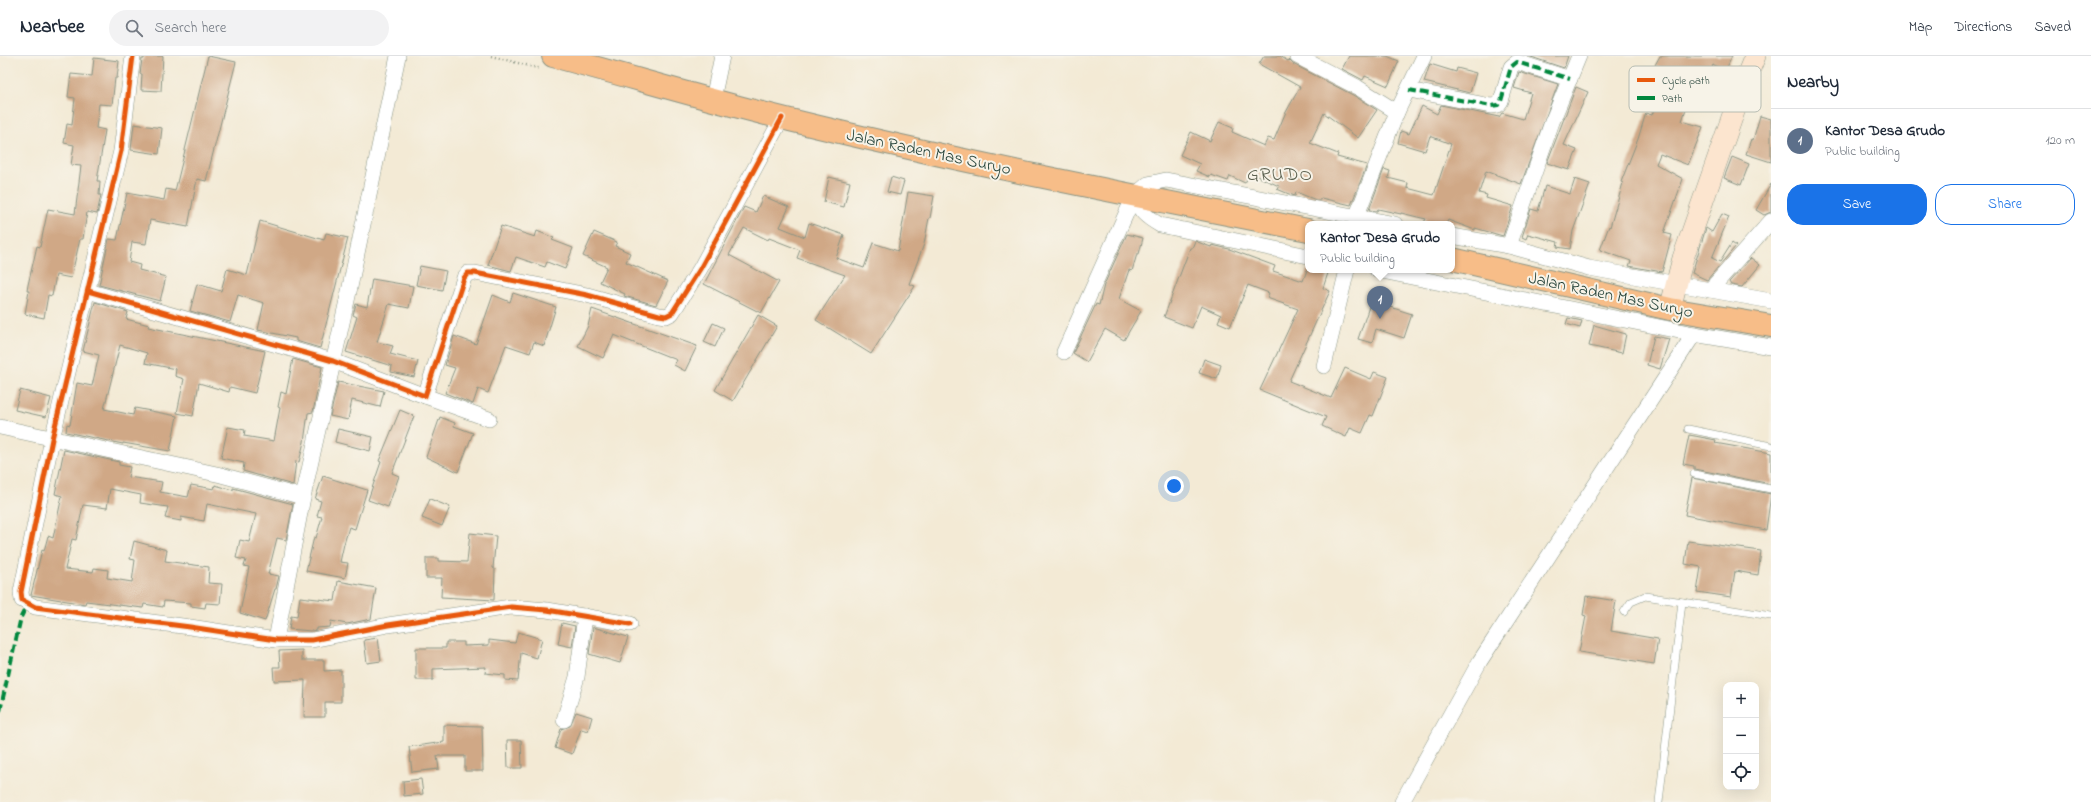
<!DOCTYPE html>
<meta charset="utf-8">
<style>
body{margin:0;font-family:"Indie Flower",sans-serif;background:#f2f2f3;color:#1f2937}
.controls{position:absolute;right:12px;bottom:12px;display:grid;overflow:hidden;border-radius:8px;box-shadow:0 4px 16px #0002}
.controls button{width:36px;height:36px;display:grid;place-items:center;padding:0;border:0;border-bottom:1px solid #e0e1e3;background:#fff;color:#1f2937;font:20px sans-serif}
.you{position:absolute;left:1174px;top:430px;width:14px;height:14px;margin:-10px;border:3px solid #fff;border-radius:50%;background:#1a73e8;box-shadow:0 0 0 6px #1a73e833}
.badge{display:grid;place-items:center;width:26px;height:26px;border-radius:50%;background:#1a73e8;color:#fff;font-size:13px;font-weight:700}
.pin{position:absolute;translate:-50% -33px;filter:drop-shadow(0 1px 2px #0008)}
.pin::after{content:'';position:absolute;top:21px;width:14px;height:12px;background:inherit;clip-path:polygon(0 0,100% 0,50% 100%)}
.popup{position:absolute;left:1305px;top:165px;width:150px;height:52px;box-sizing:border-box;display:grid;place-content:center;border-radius:8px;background:#fff;filter:drop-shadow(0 1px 3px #0005);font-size:13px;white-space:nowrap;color:#747a83}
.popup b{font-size:15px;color:#1f2937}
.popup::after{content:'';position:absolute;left:50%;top:100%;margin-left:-8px;border:8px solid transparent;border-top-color:#fff}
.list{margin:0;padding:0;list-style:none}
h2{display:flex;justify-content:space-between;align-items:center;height:52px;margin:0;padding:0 16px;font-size:17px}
h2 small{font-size:13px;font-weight:400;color:#747a83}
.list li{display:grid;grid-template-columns:26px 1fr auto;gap:12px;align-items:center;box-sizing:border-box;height:64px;padding:0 16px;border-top:1px solid #e0e1e3}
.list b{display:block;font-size:15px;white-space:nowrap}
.list p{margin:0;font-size:13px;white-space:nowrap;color:#747a83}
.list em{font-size:13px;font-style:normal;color:#747a83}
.actions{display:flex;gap:8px;padding:12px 16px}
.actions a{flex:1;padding:9px 0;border:1px solid #1a73e8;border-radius:16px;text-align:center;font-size:14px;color:#1a73e8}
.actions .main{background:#1a73e8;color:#fff}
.icon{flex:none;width:22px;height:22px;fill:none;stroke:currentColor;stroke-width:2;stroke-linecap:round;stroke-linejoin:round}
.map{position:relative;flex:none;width:1771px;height:746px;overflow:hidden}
header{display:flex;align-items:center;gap:24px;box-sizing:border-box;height:56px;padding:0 20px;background:#fff;border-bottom:1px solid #e0e1e3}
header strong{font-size:19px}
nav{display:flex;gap:22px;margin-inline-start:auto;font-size:14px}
.search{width:280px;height:36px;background:#f2f2f3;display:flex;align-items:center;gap:10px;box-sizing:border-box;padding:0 14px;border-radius:22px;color:#747a83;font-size:15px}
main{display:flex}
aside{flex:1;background:#fff}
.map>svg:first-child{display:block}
.building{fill:#d0a886}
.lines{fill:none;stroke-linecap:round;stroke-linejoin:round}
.lane-casing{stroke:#899484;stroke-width:8}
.street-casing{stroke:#899484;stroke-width:16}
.secondary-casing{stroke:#899484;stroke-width:22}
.primary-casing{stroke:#899484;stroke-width:24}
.path{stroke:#899484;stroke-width:2.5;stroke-dasharray:1 3;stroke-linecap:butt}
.lane{stroke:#fff;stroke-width:7}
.street{stroke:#fff;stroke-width:15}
.secondary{stroke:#fce5cf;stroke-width:21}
.primary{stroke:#f7bd88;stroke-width:22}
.quiet{stroke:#00873e;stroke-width:4;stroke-dasharray:8 4;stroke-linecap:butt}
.cycleway-casing{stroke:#f7f3e8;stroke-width:8}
.cycleway{stroke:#e8590c;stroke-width:5}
.labels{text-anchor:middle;stroke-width:4;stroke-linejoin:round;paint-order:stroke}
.street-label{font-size:17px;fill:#1f3d34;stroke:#f7f3e8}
.quarter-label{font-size:19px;letter-spacing:1px;fill:#5d6251;stroke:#f7f3e8}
.key{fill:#f7f3e8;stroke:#b6bcb2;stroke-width:1}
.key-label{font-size:11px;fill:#1f3d34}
</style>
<header>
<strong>Nearbee</strong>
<div class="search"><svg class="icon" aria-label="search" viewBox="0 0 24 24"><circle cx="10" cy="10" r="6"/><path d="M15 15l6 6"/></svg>Search here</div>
<nav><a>Map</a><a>Directions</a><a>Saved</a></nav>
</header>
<main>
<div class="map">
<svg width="1771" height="746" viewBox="0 0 1771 746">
<rect width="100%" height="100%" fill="#f7f3e8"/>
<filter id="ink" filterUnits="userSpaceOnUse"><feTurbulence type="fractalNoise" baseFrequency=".025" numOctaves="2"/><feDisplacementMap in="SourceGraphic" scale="8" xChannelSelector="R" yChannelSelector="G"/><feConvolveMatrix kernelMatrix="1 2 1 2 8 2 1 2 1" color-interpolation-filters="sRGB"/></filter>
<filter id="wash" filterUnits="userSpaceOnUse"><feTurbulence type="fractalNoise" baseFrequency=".012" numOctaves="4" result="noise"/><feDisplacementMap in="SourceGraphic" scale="16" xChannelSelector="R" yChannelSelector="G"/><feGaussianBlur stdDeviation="0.9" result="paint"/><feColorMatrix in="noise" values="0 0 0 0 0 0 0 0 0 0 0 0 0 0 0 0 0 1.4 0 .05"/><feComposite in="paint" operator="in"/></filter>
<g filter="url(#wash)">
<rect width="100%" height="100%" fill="#f3ead5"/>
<g id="blocks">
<g class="building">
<polygon points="144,0 163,0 161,35 141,34 142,18 140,18 142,3 144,3"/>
<polygon points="208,0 236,6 206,125 197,123 188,171 150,164 146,188 132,186 129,206 140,209 139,214 166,221 160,245 99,229 109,183 117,184 127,137 164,144 166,133 175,135"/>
<polygon points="1264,0 1280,0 1288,5 1289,4 1293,8 1353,39 1377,54 1358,82 1324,57 1310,87 1338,98 1337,101 1367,109 1351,149 1321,142 1320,144 1316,144 1296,136 1295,140 1289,138 1277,133 1279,130 1250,117 1245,127 1230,120 1228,125 1211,119 1210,121 1196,115 1200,108 1180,99 1191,76 1210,85 1219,66 1233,72 1232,76 1264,90 1268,82 1274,84 1285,58 1300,31 1259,8"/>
<polygon points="1349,0 1387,0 1399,5 1388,30 1365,20 1363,24 1342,13"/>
<polygon points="1528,0 1568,0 1564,12"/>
<polygon points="1660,0 1732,0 1726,14 1713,9 1706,30 1683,23 1655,9"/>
<polygon points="94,2 119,5 117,22 115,22 112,49 99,48 96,72 105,74 97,125 100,125 99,139 101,139 97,158 87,156 83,183 80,183 71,222 56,219 52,240 48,239 44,262 25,258 29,235 27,235 28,229 37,190 40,191 48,153 75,158 81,110 71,109 74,89 64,87 67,68 72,69 75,42 68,41 71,18 92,20"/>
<polygon points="1430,8 1456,16 1457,12 1476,17 1470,37 1424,26"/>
<polygon points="1519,16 1558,28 1521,128 1486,115 1479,137 1487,139 1486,142 1513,150 1503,180 1475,172 1475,174 1448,164 1446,168 1423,168 1426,163 1401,157 1401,158 1378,153 1377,155 1369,154 1384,113 1390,115 1388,122 1408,127 1407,132 1434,139 1451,88 1430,80 1425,95 1398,87 1401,75 1409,78 1422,50 1437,58 1441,49 1499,61 1502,57 1523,63 1531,37 1514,32"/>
<polygon points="1576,31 1588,36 1564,89 1577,94 1569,114 1547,107"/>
<polygon points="1660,37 1688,47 1682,65 1703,71 1688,109 1660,98 1656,108 1683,123 1664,177 1672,179 1662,216 1629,210 1631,205 1600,194 1609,170 1610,171 1623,127 1621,126 1638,83 1646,57 1652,59"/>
<polygon points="1760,60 1771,63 1771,106 1746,98 1751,83 1753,84"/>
<polygon points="134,68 162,72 159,98 131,94"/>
<polygon points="1732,101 1749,108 1741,129 1724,122"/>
<polygon points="829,121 850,126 844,151 824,146"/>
<polygon points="891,121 904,125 900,139 887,136"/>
<polygon points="1575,123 1590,128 1573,175 1570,193 1557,191 1558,186 1528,178 1526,183 1522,181 1531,153 1538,155 1545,130 1570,138"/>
<polygon points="1771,128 1771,156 1764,159 1756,154"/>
<polygon points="908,136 934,140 930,162 929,162 924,188 909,228 915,230 871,298 816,264 845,219 797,202 800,194 769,182 768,184 744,172 729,199 779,226 761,257 704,228 744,151 756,156 763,140 789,151 780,171 805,181 809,167 844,179 836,202 864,212 873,187 898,195"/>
<polygon points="1722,158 1729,161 1712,202 1720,206 1732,187 1736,190 1707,224 1692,217 1706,172 1712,176"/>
<polygon points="260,165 324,184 326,177 348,182 320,292 296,285 296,282 258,274 264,247 238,239 230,266 190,255 197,228 221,235 227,213 247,219"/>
<polygon points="501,170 535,181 537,175 554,182 552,184 573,192 565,213 547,206 545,211 516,201 511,215 488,209"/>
<polygon points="594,176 617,186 615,190 630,197 626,206 668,225 656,249 624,240 625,238 600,226 607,211 583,200"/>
<polygon points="1127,178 1143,182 1139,198 1137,198 1132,215 1129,214 1119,243 1141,255 1124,284 1105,273 1087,306 1073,297 1096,248 1099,249 1104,229"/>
<polygon points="1195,185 1211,191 1212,189 1229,193 1275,210 1273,215 1303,225 1307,214 1329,214 1323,232 1330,235 1289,325 1331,342 1345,312 1371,323 1374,316 1388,321 1373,360 1370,359 1362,377 1350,372 1346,381 1322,370 1326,361 1260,334 1298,253 1267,242 1269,237 1248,229 1230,271 1218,266 1221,259 1201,250 1192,272 1164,261 1190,192 1192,192"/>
<polygon points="1751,202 1760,209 1742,231 1731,229 1729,226"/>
<polygon points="420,210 446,215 442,234 416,229"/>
<polygon points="372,223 413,230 409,252 389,248 377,286 393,290 390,298 418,305 414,321 391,316 392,310 346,296 357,261 353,259 356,248 367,251"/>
<polygon points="513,237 556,251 544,290 534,286 530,297 506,289 488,337 478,333 473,348 445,337 455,312 445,309 454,280 476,288 493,239 510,246"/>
<polygon points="1371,245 1412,258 1404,282 1376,273 1372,287 1358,283"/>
<polygon points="95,246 128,256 126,263 149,269 148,271 265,295 255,337 230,331 229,336 199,327 193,360 177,357 184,323 175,320 176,313 145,307 147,297 120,289 104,353 133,359 135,352 177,360 170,395 123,387 123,388 66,376 67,368 70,369 77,327 92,330 99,299 83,295"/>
<polygon points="592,253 697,290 685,315 674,309 677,304 614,279 603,302 578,290 588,270"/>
<polygon points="758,259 777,270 733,345 715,334"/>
<polygon points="1568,262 1582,265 1580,272 1566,268"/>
<polygon points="713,267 724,272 715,291 704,286"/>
<polygon points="1594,269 1626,278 1622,297 1589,290"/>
<polygon points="1654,280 1669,283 1660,313 1647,309"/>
<polygon points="293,303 322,311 313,356 308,357 304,386 299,406 296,405 293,429 243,415 244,407 221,402 228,371 245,374 244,380 274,385 280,352 278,351 281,336 286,338"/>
<polygon points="1204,303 1221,309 1217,323 1199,317"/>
<polygon points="338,326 384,335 380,351 352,344 348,364 330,360"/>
<polygon points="20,334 51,342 46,361 15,354"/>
<polygon points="400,354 414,360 392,417 399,420 388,451 368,444 381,406 379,405"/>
<polygon points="440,361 455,367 454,370 473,377 458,416 426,401"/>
<polygon points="338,373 373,381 370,395 335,386"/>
<polygon points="1689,379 1716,384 1715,387 1771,397 1771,428 1694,413 1694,410 1683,408"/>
<polygon points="64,394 119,406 119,409 130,411 128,421 162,426 160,436 188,441 191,429 214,433 215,429 233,434 233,432 293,448 286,484 277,482 268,518 279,520 276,533 275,533 265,565 240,557 249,511 244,510 246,504 236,502 240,484 249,486 256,458 207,448 204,465 181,461 181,465 165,462 168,451 140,447 141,439 110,433 107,452 83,449 76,484 72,483 65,513 93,516 94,512 108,514 107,522 132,526 135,504 130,503 134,485 167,494 165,505 209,511 208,527 222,528 220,548 206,547 205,552 191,550 191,547 164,545 163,551 144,548 143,552 86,545 85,548 31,539 42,494 44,495 48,480 53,482 62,440 55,438"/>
<polygon points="323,420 367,434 355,473 349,471 344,488 340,506 348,507 345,522 306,515 314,481 316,482 322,461 317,460 321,445 315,443"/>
<polygon points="1692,422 1771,438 1766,474 1685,459"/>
<polygon points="430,443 450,451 442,470 422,462"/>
<polygon points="470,477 496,480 493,512 495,513 494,544 441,541 442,522 426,522 426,502 438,502 438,505 467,506"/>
<polygon points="1688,485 1761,495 1758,519 1735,515 1731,541 1697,536 1701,511 1685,508"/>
<polygon points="338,525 376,532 371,563 347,568 331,565 330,571 317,572 317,574 311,575 289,573 291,560 297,561 300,541 335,545"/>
<polygon points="1586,540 1616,545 1611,575 1658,583 1654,608 1579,596 1586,560 1583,559"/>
<polygon points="562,567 575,570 572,591 558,588"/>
<polygon points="593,571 628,581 620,607 589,598"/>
<polygon points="518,576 542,583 537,602 521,597 518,625 505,624 505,619 485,617 486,611 433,613 433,624 416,624 416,592 446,592 446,586 464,586 464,590 489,589 489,584 515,587"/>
<polygon points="378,582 381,605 367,607 364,584"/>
<polygon points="302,594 302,604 324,604 324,615 341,614 341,646 325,646 325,661 304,661 305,624 274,625 273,611 280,611 279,595"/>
<polygon points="576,656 592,661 588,675 581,673 572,698 555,692 561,673 570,670"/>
<polygon points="444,669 482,670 483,715 465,715 465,700 437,700 439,713 412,716 409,691 444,686"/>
<polygon points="507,684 521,684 522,712 508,712"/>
<polygon points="421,723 423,738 404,740 403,725"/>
</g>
</g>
</g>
<g filter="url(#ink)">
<use href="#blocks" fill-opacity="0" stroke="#899484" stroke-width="1"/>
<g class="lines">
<defs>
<g id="lane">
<polyline points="1688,373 1771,390"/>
<polyline points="1694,418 1771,433"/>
<polyline points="1624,556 1631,546 1645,540 1771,560"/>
<polyline points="1659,746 1682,546"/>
</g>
<g id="street">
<polyline points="133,0 121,95 52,383 21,536 22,544 35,551 190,571 276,584 312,584 388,569 511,551 547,554 630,568"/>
<polyline points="1297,0 1357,31 1397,56"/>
<polyline points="1409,34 1491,50 1498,49 1501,45 1511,11 1517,6 1570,23"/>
<polyline points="713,43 722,0"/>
<path d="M1134,140C1139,155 1146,161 1160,169L1308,200"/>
<polyline points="1356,168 1357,159 1397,56 1424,0"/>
<polyline points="1452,180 1509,190 1589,212 1771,245"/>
<polyline points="1509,190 1552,66 1579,0"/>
<polyline points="1377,214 1694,278 1771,291"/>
<polyline points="1710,234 1771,165"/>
<polyline points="88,235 333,305 425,340 464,222 468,217 475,217 587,239 659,259 666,260 672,257 700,213 782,62"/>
<polyline points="1064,296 1134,140 1148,128 1166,124 1395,168"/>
<polyline points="1324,310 1347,214"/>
<polyline points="425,340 489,363"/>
<polyline points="0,371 221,419 303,441"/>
<polyline points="276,584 303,441 350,231 398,0"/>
<polyline points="564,664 577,621 585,560"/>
<polyline points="1402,746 1480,605 1694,278"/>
</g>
<polyline id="secondary" points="1670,253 1683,202 1744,27 1755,0"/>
<g id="primary">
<path d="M553,0C632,21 711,45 790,64C961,106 1135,140 1308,174"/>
<polyline points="1452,203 1670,253 1771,270"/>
</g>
</defs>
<use href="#lane" class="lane-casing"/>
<use href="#street" class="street-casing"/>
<use href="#secondary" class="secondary-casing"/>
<use href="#primary" class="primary-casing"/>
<polyline class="path" points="491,0 541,13"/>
<use href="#lane" class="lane"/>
<use href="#street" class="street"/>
<use href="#secondary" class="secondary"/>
<use href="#primary" class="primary"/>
<g class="quiet">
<polyline points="1409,34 1491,50 1498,49 1501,45 1511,11 1517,6 1570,23"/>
<polyline points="0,655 21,561 27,549"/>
</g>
<defs>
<g id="cycleway">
<polyline points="133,0 121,95 52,383 21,536 22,544 35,551 190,571 276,584 312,584 388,569 511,551 547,554 630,568"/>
<polyline points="88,235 333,305 425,340 464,222 468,217 475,217 587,239 659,259 666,260 672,257 700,213 782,62"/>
</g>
</defs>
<use href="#cycleway" class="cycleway-casing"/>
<use href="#cycleway" class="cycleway"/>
</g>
</g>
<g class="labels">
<g class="street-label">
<text transform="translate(929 95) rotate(12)" y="6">Jalan Raden Mas Suryo</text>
<text transform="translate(1611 238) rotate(12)" y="6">Jalan Raden Mas Suryo</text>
</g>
<g class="quarter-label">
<text x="1280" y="124">GRUDO</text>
</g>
</g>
<rect x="1629" y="10" width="132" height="46" rx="6" class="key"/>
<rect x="1637" y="22" width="18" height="4" fill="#e8590c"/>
<rect x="1637" y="40" width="18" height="4" fill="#00873e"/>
<g class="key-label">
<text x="1662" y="28">Cycle path</text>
<text x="1662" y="46">Path</text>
</g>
</svg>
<div class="controls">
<button>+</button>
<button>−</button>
<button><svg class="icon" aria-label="locate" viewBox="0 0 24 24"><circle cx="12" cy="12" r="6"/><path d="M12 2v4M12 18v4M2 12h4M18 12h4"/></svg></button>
</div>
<div class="you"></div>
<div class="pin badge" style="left:1380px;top:263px;background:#5c6f8a">1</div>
<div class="popup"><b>Kantor Desa Grudo</b>Public building</div>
</div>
<aside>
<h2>Nearby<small></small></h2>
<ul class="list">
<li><span class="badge" style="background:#5c6f8a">1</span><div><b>Kantor Desa Grudo</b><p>Public building</p></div><em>120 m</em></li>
</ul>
<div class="actions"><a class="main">Save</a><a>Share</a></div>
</aside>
</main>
